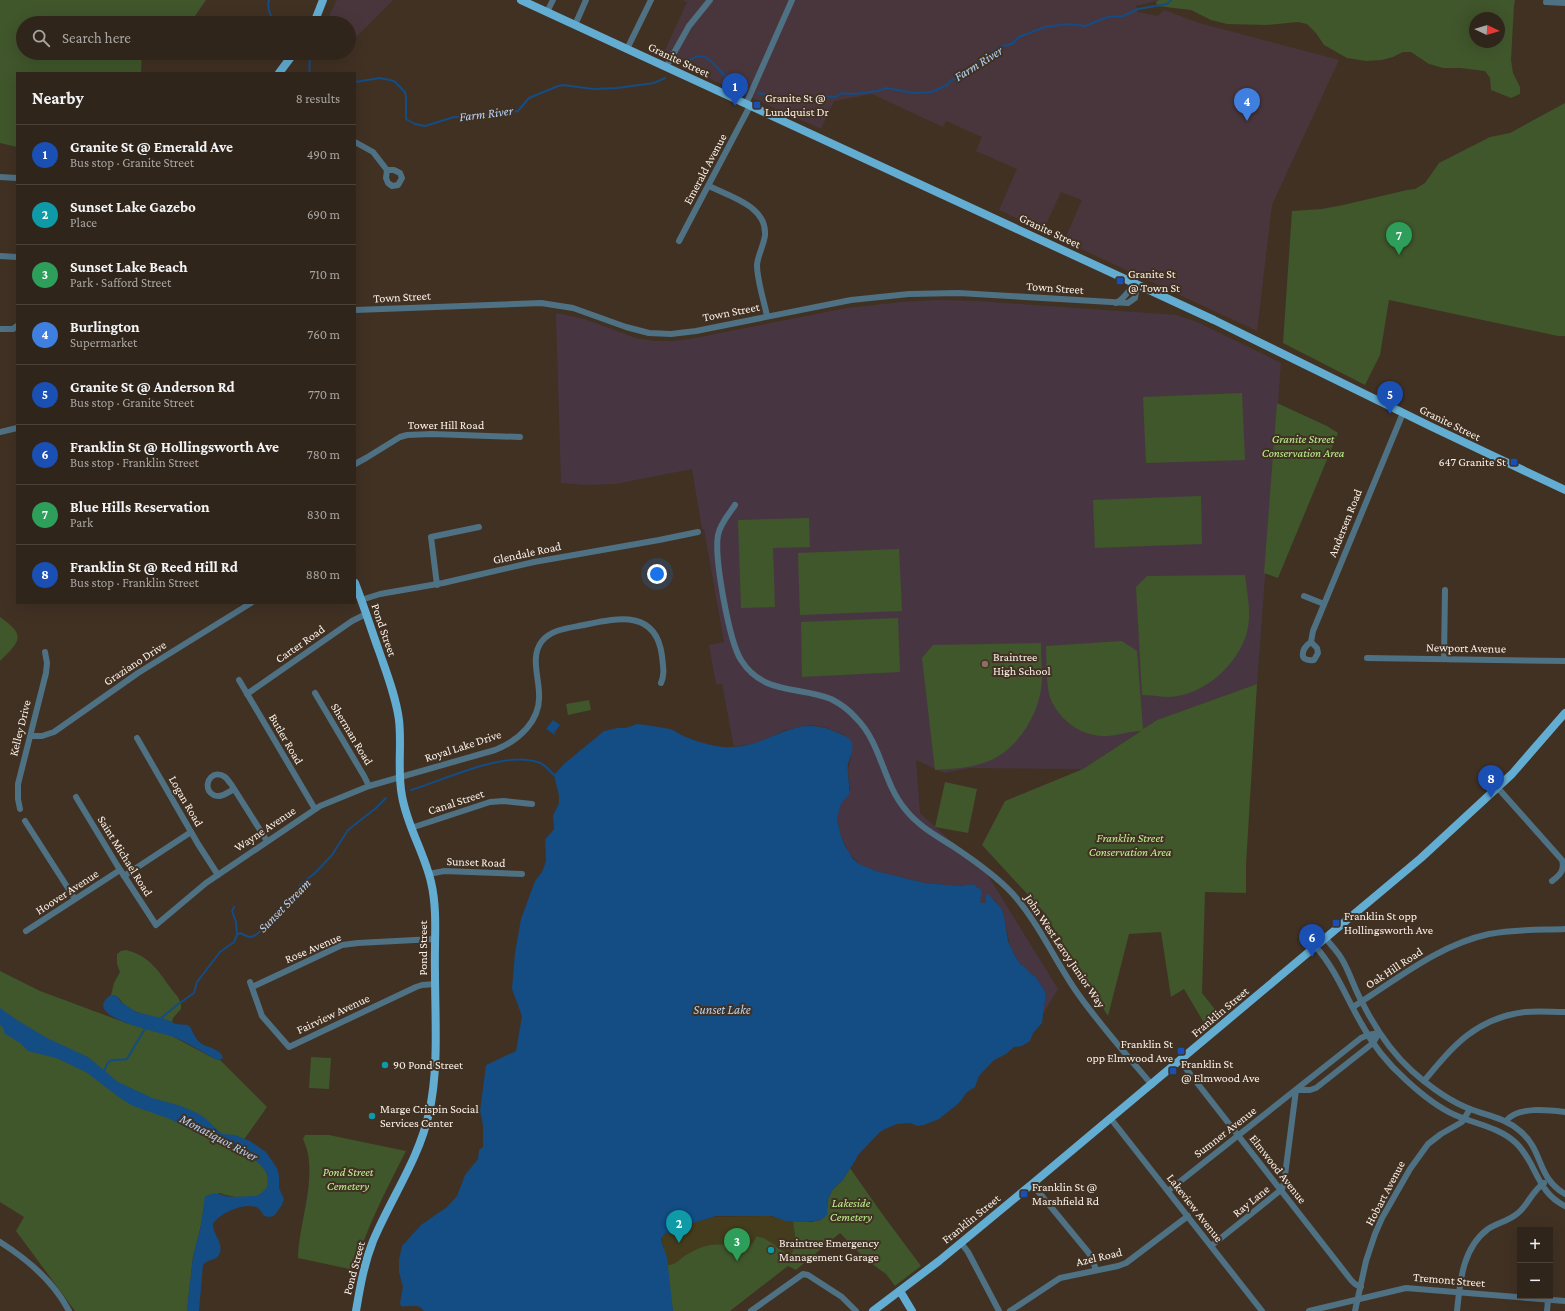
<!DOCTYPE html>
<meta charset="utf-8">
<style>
body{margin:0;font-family:"Crimson Pro",serif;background:#382d23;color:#f1f3f6}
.controls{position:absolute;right:12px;bottom:12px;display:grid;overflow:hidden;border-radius:0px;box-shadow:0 4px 16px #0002}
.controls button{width:36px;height:36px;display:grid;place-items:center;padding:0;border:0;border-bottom:1px solid #4b4239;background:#30251a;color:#f1f3f6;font:20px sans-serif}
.compass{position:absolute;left:1469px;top:12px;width:36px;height:36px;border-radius:50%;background:#30251a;box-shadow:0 4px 16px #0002;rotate:94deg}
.you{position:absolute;left:657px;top:574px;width:14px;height:14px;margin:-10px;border:3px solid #fff;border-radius:50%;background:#1a73e8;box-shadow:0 0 0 6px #1a73e833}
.badge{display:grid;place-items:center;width:26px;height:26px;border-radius:50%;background:#d93025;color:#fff;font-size:13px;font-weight:700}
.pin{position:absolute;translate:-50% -33px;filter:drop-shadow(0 1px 2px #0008)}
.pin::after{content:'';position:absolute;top:21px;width:14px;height:12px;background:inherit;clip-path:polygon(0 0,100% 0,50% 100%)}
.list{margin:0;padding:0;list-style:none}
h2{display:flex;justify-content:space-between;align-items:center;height:52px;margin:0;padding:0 16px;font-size:17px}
h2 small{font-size:13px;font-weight:400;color:#a8a5a2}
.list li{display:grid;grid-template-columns:26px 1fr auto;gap:12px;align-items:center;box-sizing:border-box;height:60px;padding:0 16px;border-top:1px solid #4b4239}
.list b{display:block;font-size:15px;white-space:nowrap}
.list p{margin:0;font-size:13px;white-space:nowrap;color:#a8a5a2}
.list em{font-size:13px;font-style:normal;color:#a8a5a2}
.icon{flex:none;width:22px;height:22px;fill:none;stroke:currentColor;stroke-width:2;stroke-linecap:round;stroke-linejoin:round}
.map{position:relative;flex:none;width:1565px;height:1311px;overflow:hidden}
.search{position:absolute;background:#30251a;box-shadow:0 4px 16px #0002;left:16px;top:16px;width:340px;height:44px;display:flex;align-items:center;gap:10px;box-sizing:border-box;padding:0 14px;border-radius:22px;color:#a8a5a2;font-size:15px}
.panel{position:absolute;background:#30251a;box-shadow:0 4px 16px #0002;left:16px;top:72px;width:340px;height:532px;border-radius:0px}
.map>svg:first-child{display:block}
.commercial{fill:#49363c}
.education{fill:#473642}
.green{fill:#40562b;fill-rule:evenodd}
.sand{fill:#443c1c}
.water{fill:#144c84}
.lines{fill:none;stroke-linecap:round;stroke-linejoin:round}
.stream{stroke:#144c84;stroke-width:2}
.minor{stroke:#4f7184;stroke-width:6}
.major{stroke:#63add3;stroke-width:8}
.transit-dot{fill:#1a4fb4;stroke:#403123;stroke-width:1.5}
.education-dot{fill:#8d6e63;stroke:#403123;stroke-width:1.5}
.culture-dot{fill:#0f9aa8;stroke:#403123;stroke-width:1.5}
.labels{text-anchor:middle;stroke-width:4;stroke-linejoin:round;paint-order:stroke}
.street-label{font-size:12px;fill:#fbf1e8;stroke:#403123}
.poi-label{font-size:12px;fill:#fbf1e8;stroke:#403123;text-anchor:start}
.park-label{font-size:12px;font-style:italic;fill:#bff38f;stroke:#403123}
.water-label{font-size:13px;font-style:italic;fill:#b7d3f4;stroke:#403123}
</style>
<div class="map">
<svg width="1565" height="1311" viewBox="0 0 1565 1311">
<rect width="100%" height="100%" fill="#403123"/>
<g class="commercial">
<polygon points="337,0 393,0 349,44 349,23 325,23"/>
<polygon points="682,0 1160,0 1136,6 1138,12 1158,16 1164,10 1199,23 1339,60 1272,205 1257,331 1064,241 1082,200 1061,192 1043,231 999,210 1017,169 976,151 982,137 946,121 943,127 872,94 834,101 821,129 662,57 687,2"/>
</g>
<polygon class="education" points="940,300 977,301 1176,315 1197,322 1281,363 1257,684 1157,720 1083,769 970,768 944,773 916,760 920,813 987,874 1058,989 1043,1014 1046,993 1035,976 1030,973 1021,965 1016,957 1010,946 1004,916 998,904 990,896 987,898 986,903 981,903 980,899 982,893 981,890 973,884 959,886 926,883 876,871 859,864 849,853 841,836 837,819 841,804 845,799 850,789 848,770 851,757 845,735 824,727 810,725 785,730 757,743 734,747 722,684 716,684 709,645 724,642 704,529 702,529 692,469 615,484 586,485 561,483 556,313 584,319 636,338 654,341 672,341 690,339 847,308 902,302"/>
<g class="green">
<polygon points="0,0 206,0 190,23 23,23 23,53 142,53 141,73 17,73 17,147 0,143"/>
<path d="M1159,0H1515L1514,5L1511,60L1513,73L1520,87V94L1511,98L1491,90L1490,78L1485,71L1460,68H1443L1429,64L1411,52H1403L1393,57L1382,60L1366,61L1347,58L1324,45L1316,33L1307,24L1298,22L1266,25L1227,24L1211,20L1191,10L1157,6L1156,2ZM1475,18H1499V42H1475Z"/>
<polygon points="1565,103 1565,336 1558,336 1389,300 1380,355 1365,385 1283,343 1292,211 1322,209 1343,205 1407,190 1415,189 1425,183 1439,163 1490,137 1510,133"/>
<polygon points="1242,393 1245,460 1146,463 1143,397"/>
<polygon points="1277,403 1327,426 1338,433 1278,578 1264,573"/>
<polygon points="1201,496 1202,544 1095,548 1093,500"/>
<polygon points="809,518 810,547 773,548 775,607 741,608 738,520"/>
<polygon points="899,549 902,611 800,615 798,553"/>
<path d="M1245,575C1247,593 1252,614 1247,632C1238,665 1204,695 1170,697C1161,697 1151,695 1142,695L1136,587L1147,576Z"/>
<path d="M0,617C27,636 20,641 0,661Z"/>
<polygon points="898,618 900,672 802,677 801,622"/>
<path d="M1122,641L1137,651L1143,729L1157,720L1257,684L1246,865V893L1205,892L1202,993L1221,1017L1207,1028L1184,989L1171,997L1161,932L1129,934L1108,1016L1043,911L982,845L1005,801L1083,769L1141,731C1130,731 1119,735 1108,736C1084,737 1064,724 1053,704C1045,689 1047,663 1046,646Z"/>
<path d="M1041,643C1041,656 1042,668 1042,680C1041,712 1017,752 986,762C970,768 952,769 935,770L922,658L933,645Z"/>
<polygon points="589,700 591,710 568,715 566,704"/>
<polygon points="945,782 977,789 968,833 935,827"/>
<path d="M126,950C155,957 161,978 178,997L181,1004V1009L173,1018L172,1022C154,1015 130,1016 119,998L111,995L114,983L120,972L117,964V954L121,951Z"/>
<path d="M0,971L40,991L129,1024L172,1036L215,1059L220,1060L267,1107L238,1148C247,1154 260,1161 265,1170C268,1174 269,1180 268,1185C263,1203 232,1198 220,1193L205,1200L201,1225L193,1257L187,1311H75L16,1231L24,1217L0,1202Z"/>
<polygon points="311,1057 331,1058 329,1089 309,1088"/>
<path d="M305,1135H329L406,1151C386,1190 366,1228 354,1270L298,1258C299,1224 314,1189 308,1154C307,1149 305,1144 303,1139Z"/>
<path d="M850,1168L883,1215L921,1266L895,1286L886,1274L865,1259L840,1233L796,1270L788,1266L730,1311H673C668,1286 667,1261 662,1236L786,1221L811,1222L821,1220L827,1209L828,1199L833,1189L842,1181Z"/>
</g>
<path class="sand" d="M769,1216L793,1221L796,1242L791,1256L775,1246V1245L762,1237L761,1238L757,1236L753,1243L746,1249C720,1243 709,1241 686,1255C678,1260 678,1264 668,1265L665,1251L661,1238L670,1230L712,1217Z"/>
<g class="water">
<polygon points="553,720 560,725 554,733 556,734 555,735 546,729"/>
<path d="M637,724C648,725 659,727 670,729C676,731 680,735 686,737C701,743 717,748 733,747C774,745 794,712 838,733C843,735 850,737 852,743C854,750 850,757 848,764C847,774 850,784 849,794L841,804L837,819L841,836L845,846L853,859L859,864L876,871L925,883L959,886L973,884L981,890L982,895L980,899L981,903H986V894L990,896L1001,908L1004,916L1008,941L1014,954L1021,965L1024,966L1030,973L1035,976L1046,993L1042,1023L1033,1033L1030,1041L1022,1046L1014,1047L1006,1054L994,1060L979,1076L975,1087L967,1092L959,1103L939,1119L924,1125L917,1126L911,1123L897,1124L885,1129L880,1132L858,1155L855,1161L842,1181L833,1189L828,1199L827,1215L821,1220L805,1222L786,1221L772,1216H716L670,1230L671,1233L668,1234L667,1232L661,1238V1240L667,1258L673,1311H424C417,1302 409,1308 401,1306L400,1303L403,1287L399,1272V1260L402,1246L421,1225L447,1207L457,1196L465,1175L478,1159L479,1150L483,1147V1125L480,1111L486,1065L516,1051L522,1016L512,989L515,953L521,919L535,881L542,872L546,861L545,840L554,829L553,816L559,803V796L554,775L564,764L604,731L617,728H626Z"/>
<path d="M111,995H116L121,1002L136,1012L165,1019L176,1024L188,1025C194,1031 194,1039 202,1044C209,1048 221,1049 223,1058L220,1060L215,1059C201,1051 188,1043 174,1037C164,1033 77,1017 111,995Z"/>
<path d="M0,1008L17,1020L47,1038L88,1057L118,1082L152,1098L181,1106L197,1113L205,1118L222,1134L235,1135L250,1141L266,1152L277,1168L279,1176V1188L284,1199L282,1205L274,1216L269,1217L264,1216C262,1213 260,1208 256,1207C243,1203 220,1213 213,1224C212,1234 225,1243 219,1255C215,1261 207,1259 203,1265L199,1311H187V1309L193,1257L201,1225L205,1196L215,1193L230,1197L256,1196L262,1193L267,1187L268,1175L260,1164L238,1148L209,1139L170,1119L133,1106L120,1098L86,1072L56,1058L28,1051L20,1043L4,1033V1029L0,1025Z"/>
</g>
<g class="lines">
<g class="stream">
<path d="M269,0C267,8 270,17 276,23"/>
<path d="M310,53C311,60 308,67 310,73"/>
<path d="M685,64C703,47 711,61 723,74C730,80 737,85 745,88"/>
<polyline points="355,82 380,78 394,81 405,92 406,98 406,119 415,124 425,126 454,117 486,115 518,111 529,98 558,86 563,85 593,89 617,88 654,83 665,78"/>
<polyline points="758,93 777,97 808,99 822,96 835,97 842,93 854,94 877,91 887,88 913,93 932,92 947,85 951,80 961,78 969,69 977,64 992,52 1002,46 1012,44 1019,37 1045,27 1069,24 1085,26 1108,17 1123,16 1138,9 1167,4 1171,0"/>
<path d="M411,790C445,780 506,749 540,763C545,765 550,771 554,775"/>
<polyline points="234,907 232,911 236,922 237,934"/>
<polyline points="160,1019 177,1005 194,993 197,982 220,952 234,942 237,935 240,933 249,937 254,936 266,927 293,899 301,884 315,873 332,855 348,830 376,808 386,798"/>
<path d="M104,1073C108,1054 115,1062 127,1059L146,1027"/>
</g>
<g class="minor">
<polyline points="1546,2 1565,3"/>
<polyline points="547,12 553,0"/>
<polyline points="575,25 586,0"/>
<polyline points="627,49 651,0"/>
<polyline points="666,67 689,26 710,0"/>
<polyline points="746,104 792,0"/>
<polyline points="355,142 373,152 387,170"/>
<polygon points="387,170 394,170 400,173 402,178 398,185 392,186 388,183 386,178"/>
<polyline points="0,177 17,178"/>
<path d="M709,186C729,196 767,206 765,235C764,245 758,254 757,265C757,280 764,301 767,316"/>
<polyline points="679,241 750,106"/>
<polyline points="0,256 17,257"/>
<path d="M1116,303C1125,299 1128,289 1137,284"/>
<polyline points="355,310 541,303 573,308 626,327 649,333 671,334 696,331 851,300 909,294 959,293 1128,303 1135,298 1137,284"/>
<polyline points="0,329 13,329 17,326"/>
<polyline points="0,432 17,428"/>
<polyline points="355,464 366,458 400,437 407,435 432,434 520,437"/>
<path d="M735,505C729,514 720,524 718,535C714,557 729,641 741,660C763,695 798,686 831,699C841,704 849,710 856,718C882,744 882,781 905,809C918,826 937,836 954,847C975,861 995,875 1012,893C1038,922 1054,959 1076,991C1099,1024 1126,1054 1152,1085"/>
<polyline points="437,585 431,537 479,527"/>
<polyline points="1304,596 1324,604"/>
<polyline points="361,600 380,594 443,583 534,562 659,540 698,532"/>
<polyline points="1311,642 1313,631 1403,413"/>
<path d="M1311,642L1317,648L1318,653L1314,660C1298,662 1301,649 1311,642Z"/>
<polyline points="1367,658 1565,661"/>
<polyline points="1444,659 1445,590"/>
<polyline points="239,680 315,809"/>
<polyline points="315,693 364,776 369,786"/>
<polyline points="247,694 352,621 366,614"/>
<polyline points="30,736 42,736 54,732 138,673 251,603"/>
<polyline points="137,738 198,844 218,875"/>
<path d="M1497,787L1562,860C1565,870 1560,875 1552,881"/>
<path d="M234,789C225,794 217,801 209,791C204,781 214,769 225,777C227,778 229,782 231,784L267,841"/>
<path d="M76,797L117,865L156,925L206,883L320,806L369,786L495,750C518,741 541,721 539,694C539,677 530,656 542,641C552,629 569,628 584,625C618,618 656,609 662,656C663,666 665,674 661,683"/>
<polyline points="20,809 18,799 18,784 46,673 47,663 45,652"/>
<polyline points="25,821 75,899"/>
<polyline points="411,828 490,802 504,801 532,804"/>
<polyline points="429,874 444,871 522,874"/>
<polyline points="124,876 191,832"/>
<polyline points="26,931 120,870"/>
<path d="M1326,939C1333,947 1340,954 1344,963C1351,976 1355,990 1362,1002C1375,1028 1391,1052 1412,1071C1429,1086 1449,1101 1470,1109C1488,1116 1505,1118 1520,1131C1544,1151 1536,1177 1565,1194"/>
<path d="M1316,947C1336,970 1346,997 1361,1023C1372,1044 1388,1064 1406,1080C1420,1093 1437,1107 1455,1115C1475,1124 1499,1127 1516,1143C1537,1163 1536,1192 1565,1206"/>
<polyline points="250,982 262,1016 289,1047 416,987 422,985 435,984"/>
<polyline points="252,987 342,945 358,943 434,939"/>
<path d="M1353,1007C1396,980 1438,945 1489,934C1514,929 1540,930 1565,929"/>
<polyline points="1180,1061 1351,1280 1355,1284 1361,1287"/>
<path d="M1424,1081C1453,1046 1476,1018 1525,1012C1538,1011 1552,1012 1565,1012"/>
<polyline points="1296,1090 1310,1090 1316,1088 1373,1043 1379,1033"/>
<polyline points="1111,1119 1262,1311"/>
<path d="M1506,1121C1517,1106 1549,1110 1565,1112"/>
<polyline points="1032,1184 1088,1252 1092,1258 1096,1270"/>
<polyline points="1168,1191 1361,1038 1368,1035 1379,1033"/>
<path d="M0,1242C27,1259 54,1282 69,1311"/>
<polyline points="961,1243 968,1252 999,1311"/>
<polyline points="1211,1246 1282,1189 1284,1183 1296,1090"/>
<polyline points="751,1311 803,1274 808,1275 842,1297 856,1311"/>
<polyline points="1010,1311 1060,1278 1118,1266 1126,1263 1188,1216"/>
<polyline points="1309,1311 1406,1288 1565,1301"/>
<polyline points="1355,1311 1366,1261 1375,1234 1382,1218 1410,1169 1428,1144 1441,1134 1462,1122 1470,1109"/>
<path d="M1457,1311C1460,1283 1462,1248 1488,1229C1497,1223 1509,1221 1518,1213C1528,1205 1532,1191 1544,1183"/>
<polyline points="1547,1311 1548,1300"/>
</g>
<g class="major">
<polyline points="521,0 1214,320 1432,427 1565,490"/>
<polyline points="314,23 323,0"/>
<polyline points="279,73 294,53"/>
<path d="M355,583C364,606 371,629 379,651C387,674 396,697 399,720C402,746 397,771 402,796C407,826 424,852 431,882C438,911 434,943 435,973C435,1018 439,1069 429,1113C419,1159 391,1198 373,1241C364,1264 360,1287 356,1311"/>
<polyline points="900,1291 912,1311"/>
<polyline points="873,1311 939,1261 1032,1184 1421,858 1512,774 1565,713"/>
</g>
</g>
<g class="transit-dot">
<rect x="753" y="101" width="8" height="8" rx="2"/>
<rect x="1116" y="277" width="8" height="8" rx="2"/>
<rect x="1510" y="458" width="8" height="8" rx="2"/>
<rect x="1332" y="919" width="8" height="8" rx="2"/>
<rect x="1177" y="1047" width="8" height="8" rx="2"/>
<rect x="1169" y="1067" width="8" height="8" rx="2"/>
<rect x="1020" y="1190" width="8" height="8" rx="2"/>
</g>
<circle class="education-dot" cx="985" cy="664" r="4"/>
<g class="culture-dot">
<circle cx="385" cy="1065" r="4"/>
<circle cx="372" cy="1116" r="4"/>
<circle cx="771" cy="1250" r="4"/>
</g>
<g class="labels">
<g class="street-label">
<text transform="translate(679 60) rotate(25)" y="4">Granite Street</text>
<text transform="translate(705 169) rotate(-62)" y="4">Emerald Avenue</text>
<text transform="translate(1050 231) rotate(25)" y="4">Granite Street</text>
<text transform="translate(1055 288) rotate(4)" y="4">Town Street</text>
<text transform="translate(402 297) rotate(-3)" y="4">Town Street</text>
<text transform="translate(731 312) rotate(-11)" y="4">Town Street</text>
<text transform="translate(1450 423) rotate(26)" y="4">Granite Street</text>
<text x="446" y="429">Tower Hill Road</text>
<text transform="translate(1345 523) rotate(-68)" y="4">Andersen Road</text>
<text transform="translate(527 553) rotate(-12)" y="4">Glendale Road</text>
<text transform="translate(384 630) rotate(71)" y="4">Pond Street</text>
<text transform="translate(300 644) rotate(-35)" y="4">Carter Road</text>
<text transform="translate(1466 648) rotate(1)" y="4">Newport Avenue</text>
<text transform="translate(135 663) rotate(-33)" y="4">Graziano Drive</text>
<text transform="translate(20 728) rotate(-76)" y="4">Kelley Drive</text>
<text transform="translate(352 734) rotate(59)" y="4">Sherman Road</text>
<text transform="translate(286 739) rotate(60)" y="4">Butler Road</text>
<text transform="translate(463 746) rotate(-18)" y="4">Royal Lake Drive</text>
<text transform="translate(186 801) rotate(60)" y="4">Logan Road</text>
<text transform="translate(456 802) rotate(-18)" y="4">Canal Street</text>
<text transform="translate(265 829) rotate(-34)" y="4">Wayne Avenue</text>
<text transform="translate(125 856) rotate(58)" y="4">Saint Michael Road</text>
<text transform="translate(476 862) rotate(2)" y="4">Sunset Road</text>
<text transform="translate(67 892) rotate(-33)" y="4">Hoover Avenue</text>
<text transform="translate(313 948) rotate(-23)" y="4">Rose Avenue</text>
<text transform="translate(423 948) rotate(-90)" y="4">Pond Street</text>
<text transform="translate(1065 951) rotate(56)" y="4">John West Leroy Junior Way</text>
<text transform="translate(1394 968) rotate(-33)" y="4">Oak Hill Road</text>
<text transform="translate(1220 1012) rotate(-40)" y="4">Franklin Street</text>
<text transform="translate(333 1014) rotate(-25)" y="4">Fairview Avenue</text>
<text transform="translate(1225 1132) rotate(-38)" y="4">Sumner Avenue</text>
<text transform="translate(1278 1169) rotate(52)" y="4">Elmwood Avenue</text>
<text transform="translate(1385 1193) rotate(-62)" y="4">Hobart Avenue</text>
<text transform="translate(1251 1201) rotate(-39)" y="4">Ray Lane</text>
<text transform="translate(1195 1208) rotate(52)" y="4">Lakeview Avenue</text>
<text transform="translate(971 1219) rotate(-39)" y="4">Franklin Street</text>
<text transform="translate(1099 1257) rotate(-13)" y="4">Azel Road</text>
<text transform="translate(354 1268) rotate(-75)" y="4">Pond Street</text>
<text transform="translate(1449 1280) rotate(5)" y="4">Tremont Street</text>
</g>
<g class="poi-label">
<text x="765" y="102">Granite St @<tspan x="765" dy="14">Lundquist Dr</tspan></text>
<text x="1128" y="278">Granite St<tspan x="1128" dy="14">@ Town St</tspan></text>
<text x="1506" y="466" text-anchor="end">647 Granite St</text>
<text x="993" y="661">Braintree<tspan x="993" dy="14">High School</tspan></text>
<text x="1344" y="920">Franklin St opp<tspan x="1344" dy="14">Hollingsworth Ave</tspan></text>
<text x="1173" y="1048" text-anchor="end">Franklin St<tspan x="1173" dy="14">opp Elmwood Ave</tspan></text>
<text x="1181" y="1068">Franklin St<tspan x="1181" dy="14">@ Elmwood Ave</tspan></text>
<text x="393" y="1069">90 Pond Street</text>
<text x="380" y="1113">Marge Crispin Social<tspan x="380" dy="14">Services Center</tspan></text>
<text x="1032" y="1191">Franklin St @<tspan x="1032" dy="14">Marshfield Rd</tspan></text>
<text x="779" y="1247">Braintree Emergency<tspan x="779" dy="14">Management Garage</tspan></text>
</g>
<g class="park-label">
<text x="1303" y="443">Granite Street<tspan x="1303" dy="14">Conservation Area</tspan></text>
<text x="1130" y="842">Franklin Street<tspan x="1130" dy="14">Conservation Area</tspan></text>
<text x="348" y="1176">Pond Street<tspan x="348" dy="14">Cemetery</tspan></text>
<text x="851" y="1207">Lakeside<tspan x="851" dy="14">Cemetery</tspan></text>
</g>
<g class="water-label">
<text transform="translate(978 63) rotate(-32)" y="5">Farm River</text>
<text transform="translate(486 113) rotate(-7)" y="5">Farm River</text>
<text transform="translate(284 905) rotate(-46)" y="5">Sunset Stream</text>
<text x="722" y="1014">Sunset Lake</text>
<text transform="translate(219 1137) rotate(28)" y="5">Monatiquot River</text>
</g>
</g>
</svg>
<div class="controls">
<button>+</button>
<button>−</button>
</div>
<svg class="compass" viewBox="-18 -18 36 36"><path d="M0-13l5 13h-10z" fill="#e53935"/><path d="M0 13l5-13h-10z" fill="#a8a5a2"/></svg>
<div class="you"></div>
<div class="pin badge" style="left:735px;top:106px;background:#1a4fb4">1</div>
<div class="pin badge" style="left:679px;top:1243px;background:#0f9aa8">2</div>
<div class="pin badge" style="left:737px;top:1261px;background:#2e9e5b">3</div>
<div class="pin badge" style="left:1247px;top:121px;background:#3f7fe0">4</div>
<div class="pin badge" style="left:1390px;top:414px;background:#1a4fb4">5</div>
<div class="pin badge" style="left:1312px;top:957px;background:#1a4fb4">6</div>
<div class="pin badge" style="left:1399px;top:255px;background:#2e9e5b">7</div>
<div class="pin badge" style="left:1491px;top:798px;background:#1a4fb4">8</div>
<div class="search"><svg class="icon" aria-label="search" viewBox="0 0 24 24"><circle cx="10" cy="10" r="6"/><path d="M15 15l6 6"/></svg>Search here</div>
<section class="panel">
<h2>Nearby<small>8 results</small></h2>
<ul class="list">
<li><span class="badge" style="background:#1a4fb4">1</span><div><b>Granite St @ Emerald Ave</b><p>Bus stop · Granite Street</p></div><em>490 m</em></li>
<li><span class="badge" style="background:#0f9aa8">2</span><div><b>Sunset Lake Gazebo</b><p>Place</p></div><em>690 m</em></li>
<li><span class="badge" style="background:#2e9e5b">3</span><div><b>Sunset Lake Beach</b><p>Park · Safford Street</p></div><em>710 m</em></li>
<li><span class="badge" style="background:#3f7fe0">4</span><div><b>Burlington</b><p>Supermarket</p></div><em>760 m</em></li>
<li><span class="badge" style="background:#1a4fb4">5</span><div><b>Granite St @ Anderson Rd</b><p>Bus stop · Granite Street</p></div><em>770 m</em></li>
<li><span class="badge" style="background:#1a4fb4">6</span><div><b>Franklin St @ Hollingsworth Ave</b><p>Bus stop · Franklin Street</p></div><em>780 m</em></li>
<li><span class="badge" style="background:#2e9e5b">7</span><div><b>Blue Hills Reservation</b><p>Park</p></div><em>830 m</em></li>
<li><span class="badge" style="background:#1a4fb4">8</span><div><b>Franklin St @ Reed Hill Rd</b><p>Bus stop · Franklin Street</p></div><em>880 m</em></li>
</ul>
</section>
</div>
